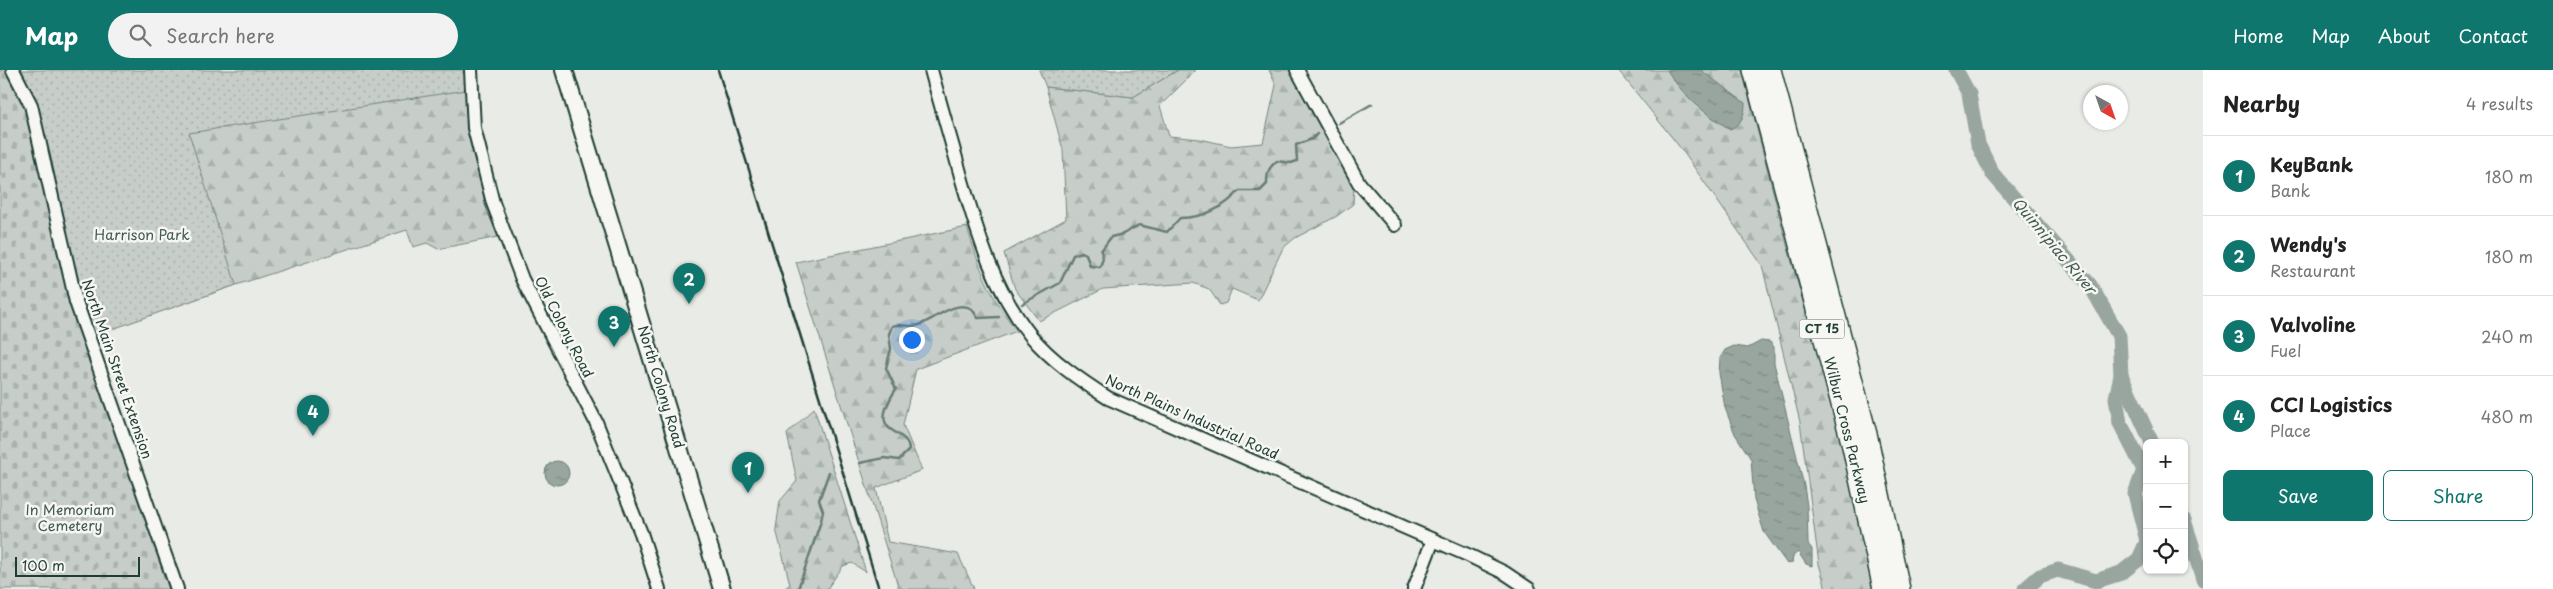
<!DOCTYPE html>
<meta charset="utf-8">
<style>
body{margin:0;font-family:"Playpen Sans",sans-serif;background:#f2f2f2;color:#222}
.controls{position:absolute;right:15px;bottom:15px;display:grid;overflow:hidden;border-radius:8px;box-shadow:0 1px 4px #0004}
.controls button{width:45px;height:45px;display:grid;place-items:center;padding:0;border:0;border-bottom:1px solid #e0e0e0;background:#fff;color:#222;font:25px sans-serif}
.compass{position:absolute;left:2083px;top:15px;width:45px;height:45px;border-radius:50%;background:#fff;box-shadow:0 1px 4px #0004;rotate:140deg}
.scale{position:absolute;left:15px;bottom:12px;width:125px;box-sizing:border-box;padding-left:5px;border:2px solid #1f3d34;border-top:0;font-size:14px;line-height:18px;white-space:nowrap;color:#1f3d34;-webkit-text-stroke:4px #f6f6f2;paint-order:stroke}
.you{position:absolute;left:911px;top:269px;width:18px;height:18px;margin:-12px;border:4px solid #fff;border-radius:50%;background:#1a73e8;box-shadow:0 0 0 8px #1a73e833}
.badge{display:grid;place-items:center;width:32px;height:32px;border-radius:50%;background:#0f766e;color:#fff;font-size:16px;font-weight:700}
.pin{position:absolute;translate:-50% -41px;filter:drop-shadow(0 1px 2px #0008)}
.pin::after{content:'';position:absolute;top:26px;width:18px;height:15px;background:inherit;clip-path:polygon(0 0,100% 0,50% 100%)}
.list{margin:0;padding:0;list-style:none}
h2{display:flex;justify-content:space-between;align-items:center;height:65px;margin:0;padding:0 20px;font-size:21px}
h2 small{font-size:16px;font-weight:400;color:#767676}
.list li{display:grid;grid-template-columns:32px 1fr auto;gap:15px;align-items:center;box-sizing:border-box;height:80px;padding:0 20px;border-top:1px solid #e0e0e0}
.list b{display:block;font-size:19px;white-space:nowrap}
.list p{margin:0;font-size:16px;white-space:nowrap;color:#767676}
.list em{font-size:16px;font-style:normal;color:#767676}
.actions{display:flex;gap:10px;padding:15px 20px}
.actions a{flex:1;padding:11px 0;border:1px solid #0f766e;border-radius:8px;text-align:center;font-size:18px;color:#0f766e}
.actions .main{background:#0f766e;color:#fff}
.icon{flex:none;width:28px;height:28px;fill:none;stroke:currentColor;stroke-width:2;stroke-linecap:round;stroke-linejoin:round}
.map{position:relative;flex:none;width:2203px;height:519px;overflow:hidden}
header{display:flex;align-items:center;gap:30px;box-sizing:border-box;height:70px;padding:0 25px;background:#0f766e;color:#fff}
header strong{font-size:24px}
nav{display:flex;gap:28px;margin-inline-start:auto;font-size:18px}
.search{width:350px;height:45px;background:#f2f2f2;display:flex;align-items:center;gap:12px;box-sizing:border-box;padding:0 18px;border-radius:28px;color:#767676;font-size:19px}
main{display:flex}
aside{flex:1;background:#fff}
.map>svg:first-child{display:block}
.forest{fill:url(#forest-firs);stroke:#73867e}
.cemetery{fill:url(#cemetery-stones);stroke:#73867e}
.park{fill:url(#park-dots);stroke:#73867e}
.water{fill:url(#water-ripples);stroke:#687c75}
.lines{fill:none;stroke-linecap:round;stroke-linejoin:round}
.stream{stroke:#687c75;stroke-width:2.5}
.river{stroke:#99a6a0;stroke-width:15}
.minor-casing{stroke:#1f3d34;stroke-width:16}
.major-casing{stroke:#1f3d34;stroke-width:20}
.highway-casing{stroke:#1f3d34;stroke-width:22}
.minor{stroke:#f6f6f2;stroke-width:12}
.major{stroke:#f6f6f2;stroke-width:16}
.highway{stroke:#f6f6f2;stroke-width:19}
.rail{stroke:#1f3d34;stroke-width:2.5}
.labels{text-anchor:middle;stroke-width:5;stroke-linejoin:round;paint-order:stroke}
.shield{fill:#f6f6f2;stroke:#60746d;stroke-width:1}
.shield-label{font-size:12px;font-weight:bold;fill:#1f3d34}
.park-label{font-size:14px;fill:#415a52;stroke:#f6f6f2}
.street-label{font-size:14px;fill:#1f3d34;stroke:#f6f6f2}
.water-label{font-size:15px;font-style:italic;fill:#445c54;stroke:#f6f6f2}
</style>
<header>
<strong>Map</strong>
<div class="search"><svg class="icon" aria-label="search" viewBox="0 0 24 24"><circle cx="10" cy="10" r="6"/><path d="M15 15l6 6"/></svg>Search here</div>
<nav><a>Home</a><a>Map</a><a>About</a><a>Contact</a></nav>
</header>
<main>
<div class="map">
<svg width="2203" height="519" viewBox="0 0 2203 519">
<defs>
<pattern id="forest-firs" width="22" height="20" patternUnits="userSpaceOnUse" patternTransform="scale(1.25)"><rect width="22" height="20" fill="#c7cec9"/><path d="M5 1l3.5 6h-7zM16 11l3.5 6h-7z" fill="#aab2ad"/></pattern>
<pattern id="cemetery-stones" width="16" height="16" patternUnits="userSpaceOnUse" patternTransform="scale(1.25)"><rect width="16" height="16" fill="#c7cec9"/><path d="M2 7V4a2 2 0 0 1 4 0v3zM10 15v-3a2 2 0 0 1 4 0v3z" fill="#aab2ad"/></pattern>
<pattern id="park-dots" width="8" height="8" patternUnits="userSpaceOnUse" patternTransform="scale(1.25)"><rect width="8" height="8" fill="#c7cec9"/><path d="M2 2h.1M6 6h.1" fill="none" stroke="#aab2ad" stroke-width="1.8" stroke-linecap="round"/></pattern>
<pattern id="water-ripples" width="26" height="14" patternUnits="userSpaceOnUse" patternTransform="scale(1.25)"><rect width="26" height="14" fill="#99a6a0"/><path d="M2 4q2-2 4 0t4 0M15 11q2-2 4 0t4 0" fill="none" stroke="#7c8883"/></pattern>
</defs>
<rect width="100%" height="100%" fill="#e9ebe7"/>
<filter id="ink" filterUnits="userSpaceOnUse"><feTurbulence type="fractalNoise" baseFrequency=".02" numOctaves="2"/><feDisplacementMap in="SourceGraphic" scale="10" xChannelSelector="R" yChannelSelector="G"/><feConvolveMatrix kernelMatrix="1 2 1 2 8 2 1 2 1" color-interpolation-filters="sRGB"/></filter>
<g filter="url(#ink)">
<g class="forest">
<polygon points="146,0 466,20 485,135 498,167 438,179 427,173 413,177 407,160 236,215 111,259"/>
<polygon points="1178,0 1196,0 1160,36 1169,66 1200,69 1231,76 1263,73 1276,15 1269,0 1292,0 1354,114 1353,134 1337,146 1295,168 1283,178 1258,230 1232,219 1226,233 1220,235 1209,219 1193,213 1103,219 1039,251 1015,219 1004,183 1066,149 1063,80 1046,17 1133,27"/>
<polygon points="1618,0 1742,0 1784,164 1839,359 1874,519 1826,519 1819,494 1800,352 1762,195 1682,80"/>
<path d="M967,157C979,197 990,228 1017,261L916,299L903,355L922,400L876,418L888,472L958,484L974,519H899L796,192Z"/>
<polygon points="814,338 866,502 852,493 843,496 827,519 784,519 790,514 776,459 780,431 797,411 787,364"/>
</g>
<polygon class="cemetery" points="0,0 8,0 23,25 75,241 169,519 0,519"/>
<g class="park">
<polygon points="21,0 465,0 466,20 189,63 236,215 93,266 75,206 34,32"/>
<polygon points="1039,0 1178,0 1133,27 1046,17"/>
</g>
<g class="water">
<path d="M1667,0H1701L1745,33C1745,45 1741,55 1730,59C1706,45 1681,24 1667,0Z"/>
<polygon points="1761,271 1770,272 1774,277 1774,293 1804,416 1807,436 1808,474 1812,479 1812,496 1806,494 1798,482 1793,486 1792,493 1787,494 1764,462 1754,430 1751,389 1735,364 1725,338 1719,303 1720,288 1725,280 1734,276 1748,278"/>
<circle cx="557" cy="403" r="12"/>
</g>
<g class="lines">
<g class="stream">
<polyline points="1339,53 1372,34"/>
<path d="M1022,234L1060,213L1073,185L1082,182L1086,184L1090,196L1100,197L1103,188L1101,181L1111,167L1123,164L1139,155L1167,162L1180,148C1203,148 1224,138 1239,121H1260L1267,114C1267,103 1268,98 1277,91L1291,93L1297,91L1296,75L1312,69L1317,64"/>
<path d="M860,393L884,388L899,390L909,380C908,355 864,369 896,319L886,298L891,279L889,264L892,256C900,253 909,258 919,255C934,250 955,229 972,239L978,248L999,247"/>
<polyline points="798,519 821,451 823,441 819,430 829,402"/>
</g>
<g class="river">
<polyline points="1956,0 1969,24 1978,74 1992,103 2090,215 2119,266 2121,305 2116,328 2120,353 2144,400 2135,424 2147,471"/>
<polyline points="2121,305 2152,373"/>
<polyline points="2184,450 2203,509"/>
<polyline points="2025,519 2040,506 2058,500 2096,511 2121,503 2139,489 2147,471"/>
</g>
<defs>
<g id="minor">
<polyline points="13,0 31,35 76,232 177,519"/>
<polyline points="471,0 474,58 493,133 522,209 596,352 641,463 659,519"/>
<path d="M931,0C941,37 952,73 962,110C978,165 994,220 1031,266C1052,291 1080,310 1108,328L1470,486L1505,503L1529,519"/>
<polyline points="1297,0 1359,113 1395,155"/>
<polyline points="1414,519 1433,470"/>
</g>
<polyline id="major" points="564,0 722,519"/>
<g id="highway">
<polyline points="1753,0 1851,372 1883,519"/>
<polyline points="1771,0 1868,368 1900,519"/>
</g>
</defs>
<use href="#minor" class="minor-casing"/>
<use href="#major" class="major-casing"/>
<use href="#highway" class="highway-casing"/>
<use href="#minor" class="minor"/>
<use href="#major" class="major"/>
<use href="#highway" class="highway"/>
<polyline class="rail" points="718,0 879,519"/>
</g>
</g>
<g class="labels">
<rect class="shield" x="1799.5" y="249.5" width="45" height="19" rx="4"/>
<g class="shield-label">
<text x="1822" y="263">CT 15</text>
</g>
<g class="park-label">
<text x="142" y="170">Harrison Park</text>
<text x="70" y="445">In Memoriam<tspan x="70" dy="16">Cemetery</tspan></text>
</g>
<g class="street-label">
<text transform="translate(564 257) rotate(63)" y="5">Old Colony Road</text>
<text transform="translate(117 299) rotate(71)" y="5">North Main Street Extension</text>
<text transform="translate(661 317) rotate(73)" y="5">North Colony Road</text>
<text transform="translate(1192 347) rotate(24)" y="5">North Plains Industrial Road</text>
<text transform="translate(1847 360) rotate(76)" y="5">Wilbur Cross Parkway</text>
</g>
<g class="water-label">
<text transform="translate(2054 176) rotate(50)" y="5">Quinnipiac River</text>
</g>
</g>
</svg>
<div class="controls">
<button>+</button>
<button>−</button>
<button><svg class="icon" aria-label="locate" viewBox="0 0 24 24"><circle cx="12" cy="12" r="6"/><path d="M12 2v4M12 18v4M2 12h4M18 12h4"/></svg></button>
</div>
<svg class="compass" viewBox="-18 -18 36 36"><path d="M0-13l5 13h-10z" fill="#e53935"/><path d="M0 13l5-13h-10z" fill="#767676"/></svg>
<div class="scale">100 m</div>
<div class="you"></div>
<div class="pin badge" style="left:748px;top:423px">1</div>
<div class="pin badge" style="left:689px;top:234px">2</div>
<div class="pin badge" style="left:614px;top:277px">3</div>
<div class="pin badge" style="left:313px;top:366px">4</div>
</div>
<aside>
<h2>Nearby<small>4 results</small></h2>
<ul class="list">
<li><span class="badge">1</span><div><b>KeyBank</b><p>Bank</p></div><em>180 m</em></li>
<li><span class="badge">2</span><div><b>Wendy's</b><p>Restaurant</p></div><em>180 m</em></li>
<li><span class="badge">3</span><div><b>Valvoline</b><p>Fuel</p></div><em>240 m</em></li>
<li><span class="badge">4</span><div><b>CCI Logistics</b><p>Place</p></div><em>480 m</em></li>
</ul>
<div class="actions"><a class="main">Save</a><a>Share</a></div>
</aside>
</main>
